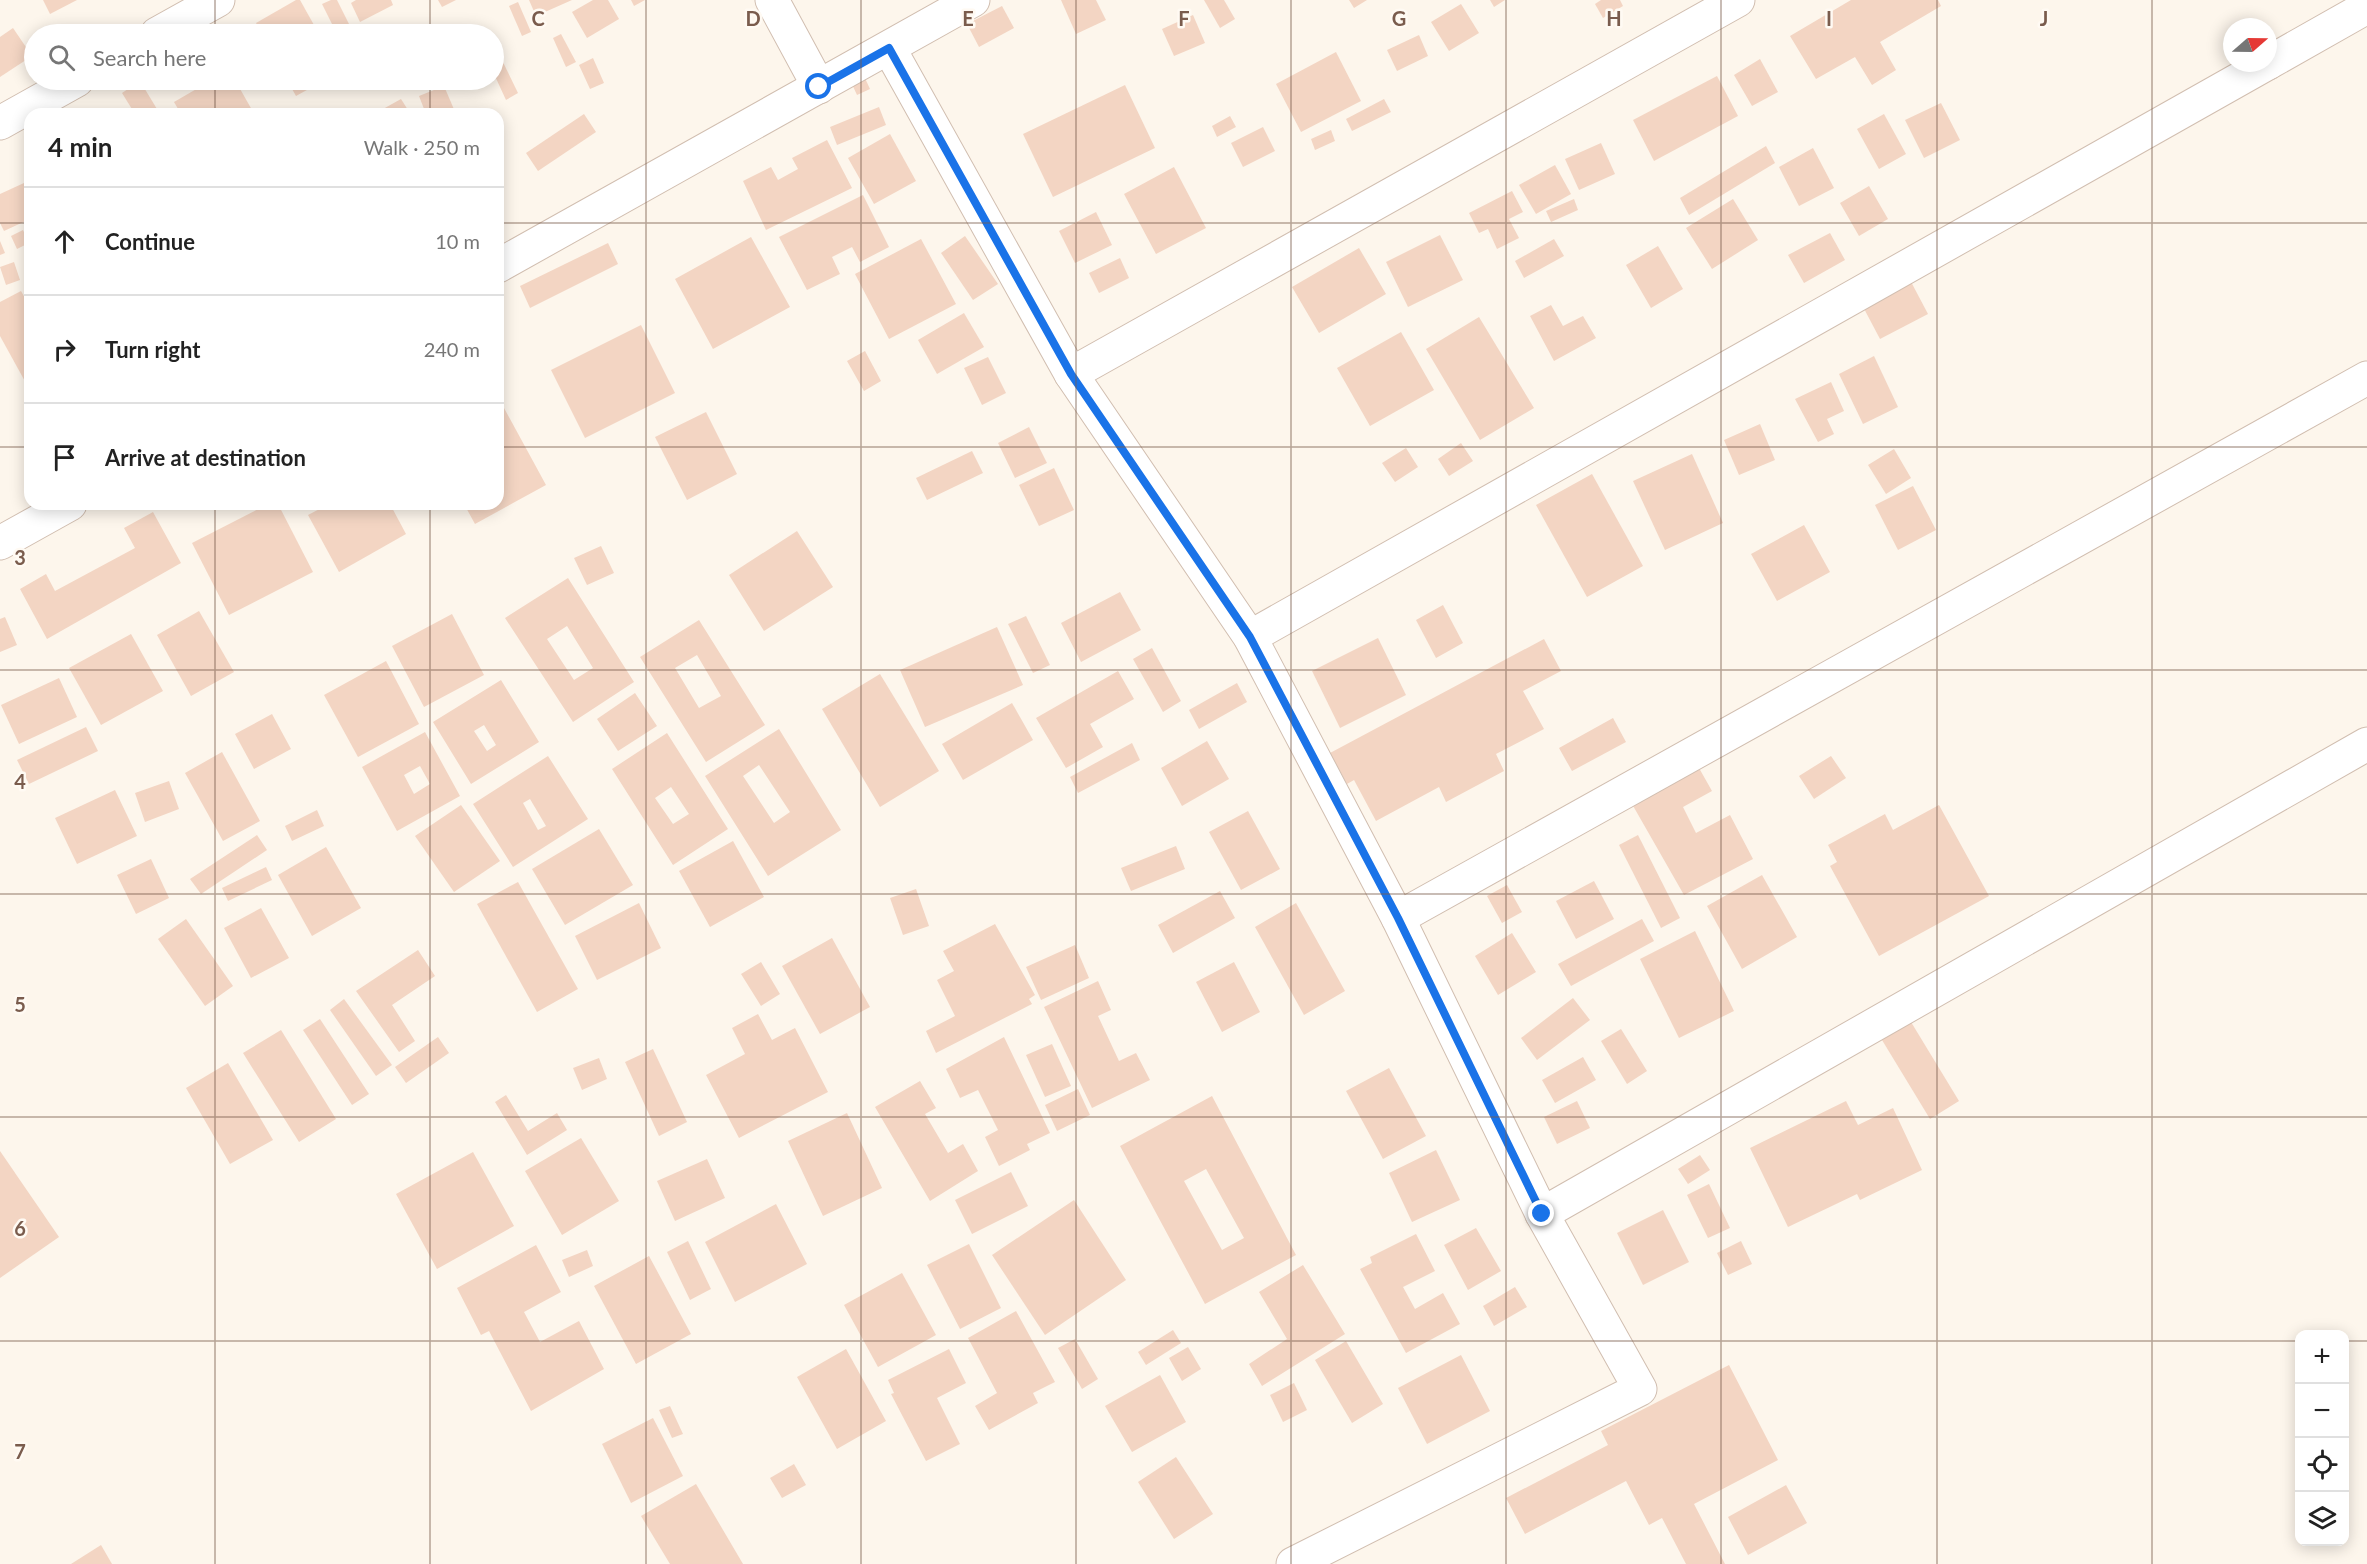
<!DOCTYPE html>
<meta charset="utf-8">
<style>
body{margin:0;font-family:Lato,sans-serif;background:#f6f6f6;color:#222}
.controls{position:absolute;right:18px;bottom:18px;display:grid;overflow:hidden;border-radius:12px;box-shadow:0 3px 15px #0003}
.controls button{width:54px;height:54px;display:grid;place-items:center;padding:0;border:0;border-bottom:2px solid #e0e0e0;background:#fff;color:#222;font:30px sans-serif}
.compass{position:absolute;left:2223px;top:18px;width:54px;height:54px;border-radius:50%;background:#fff;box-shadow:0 3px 15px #0003;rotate:70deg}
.stop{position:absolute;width:18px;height:18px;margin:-14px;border:4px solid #1a73e8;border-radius:50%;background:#fff}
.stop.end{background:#1a73e8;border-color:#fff;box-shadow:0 2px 6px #0008}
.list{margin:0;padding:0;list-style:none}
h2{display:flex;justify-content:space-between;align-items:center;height:78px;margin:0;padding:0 24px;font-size:26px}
h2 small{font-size:20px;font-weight:400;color:#767676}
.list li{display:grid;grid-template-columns:39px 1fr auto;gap:18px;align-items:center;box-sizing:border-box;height:108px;padding:0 24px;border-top:2px solid #e0e0e0}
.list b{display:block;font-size:22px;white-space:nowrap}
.list em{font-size:20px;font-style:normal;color:#767676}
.icon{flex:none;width:33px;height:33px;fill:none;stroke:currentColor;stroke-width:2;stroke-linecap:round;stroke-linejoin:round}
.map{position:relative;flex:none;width:2367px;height:1564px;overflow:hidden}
.search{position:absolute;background:#fff;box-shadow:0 3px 15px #0003;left:24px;top:24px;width:480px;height:66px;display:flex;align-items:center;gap:15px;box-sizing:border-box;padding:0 21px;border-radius:33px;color:#767676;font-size:22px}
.panel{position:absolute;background:#fff;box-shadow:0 3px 15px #0003;left:24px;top:108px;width:480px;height:402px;border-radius:18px}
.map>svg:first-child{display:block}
.building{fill:#f3d5c3;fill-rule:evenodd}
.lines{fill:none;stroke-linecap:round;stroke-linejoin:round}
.minor-casing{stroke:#d1beb0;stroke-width:35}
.minor{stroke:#fff;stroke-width:33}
.route{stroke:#1a73e8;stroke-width:8}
.grid{fill:none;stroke:#7a5c4d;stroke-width:1.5;stroke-opacity:0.55}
.grid-label{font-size:20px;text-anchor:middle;font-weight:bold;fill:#7a5c4d;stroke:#fffaf3;stroke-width:5;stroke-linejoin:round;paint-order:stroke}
</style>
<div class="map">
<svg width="2367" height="1564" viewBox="0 0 2367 1564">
<rect width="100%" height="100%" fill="#fdf6ec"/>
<g class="building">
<polygon points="43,0 77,0 50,14"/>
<polygon points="296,0 300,0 319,34 262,34 256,23"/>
<polygon points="331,0 337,0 354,34 337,34 322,4"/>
<polygon points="356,0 391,0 393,5 360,22 351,3"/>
<polygon points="438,0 456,0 442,7"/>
<polygon points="529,0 572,0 536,16"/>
<polygon points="593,0 608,0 619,19 587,38 572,12"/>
<polygon points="631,0 645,0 634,6"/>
<polygon points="1061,0 1096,0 1106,20 1076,34"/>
<polygon points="1204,0 1224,0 1235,19 1220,28"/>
<polygon points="1349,0 1367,0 1354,8"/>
<polygon points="1490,0 1505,0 1494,7"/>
<polygon points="1601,0 1620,0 1623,6 1603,18 1595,4"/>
<polygon points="1851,0 1938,0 1941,6 1880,42 1896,70 1872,85 1855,57 1816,79 1790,36"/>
<polygon points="518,2 531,32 522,36 509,6"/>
<polygon points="1461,4 1479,33 1449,51 1431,22"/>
<polygon points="1002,6 1014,28 979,47 967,24"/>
<polygon points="1193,15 1205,43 1174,56 1162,29"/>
<polygon points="13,28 32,56 0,77 0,37"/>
<polygon points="561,34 576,62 566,67 553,38"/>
<polygon points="1419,35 1428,56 1397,71 1387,50"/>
<polygon points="498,52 518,93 506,100 494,74 494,54"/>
<polygon points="1336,52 1361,101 1301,132 1276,84"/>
<polygon points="593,58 604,83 590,89 579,65"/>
<polygon points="1760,59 1778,92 1752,106 1734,75"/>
<polygon points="864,76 870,89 857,95 851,82"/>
<polygon points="1717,76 1738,116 1654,161 1633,120"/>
<polygon points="212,80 235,80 252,110 246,114 181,114 174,102"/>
<polygon points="287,80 325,80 296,96"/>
<polygon points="140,81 160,114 135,114 122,93"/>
<polygon points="1125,85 1155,148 1053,197 1023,134"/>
<polygon points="444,86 456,114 426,114 419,96"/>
<polygon points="401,99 408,110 402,114 374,114"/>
<polygon points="1384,99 1391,112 1352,131 1346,119"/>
<polygon points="1941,103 1960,140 1924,158 1905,120"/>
<polygon points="879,107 886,125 837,145 830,127"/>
<polygon points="584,114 596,132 538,171 526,153"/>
<polygon points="1884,114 1906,154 1879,169 1857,129"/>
<polygon points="1230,116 1236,127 1217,137 1212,126"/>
<polygon points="1263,127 1275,151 1243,167 1231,143"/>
<polygon points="1331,130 1335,141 1315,150 1311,139"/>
<polygon points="890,134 916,181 874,204 848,158"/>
<polygon points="827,140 852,188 766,230 743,181 771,167 778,180 798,169 792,158"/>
<polygon points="1601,143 1615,174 1579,190 1565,159"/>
<polygon points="1766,146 1775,163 1689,215 1680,198"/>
<polygon points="1813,148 1834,188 1799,206 1779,167"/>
<polygon points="1555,165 1571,194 1536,214 1519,185"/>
<polygon points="1174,167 1206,228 1156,254 1124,194"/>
<polygon points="24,183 30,196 30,219 4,231 0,223 0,194"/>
<polygon points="1869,186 1888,219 1859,236 1840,203"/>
<polygon points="1512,191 1523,212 1509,219 1519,238 1497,249 1488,229 1479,233 1469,213"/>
<polygon points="863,195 889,247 860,262 852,247 832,257 840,274 807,290 779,237"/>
<polygon points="1574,199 1578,210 1551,222 1546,211"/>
<polygon points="1733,199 1758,240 1712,269 1686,228"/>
<polygon points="1096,212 1112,245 1075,263 1059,231"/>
<polygon points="23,230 29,243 17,249 11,236"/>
<polygon points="1830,233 1845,260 1804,283 1788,255"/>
<polygon points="1440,235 1463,280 1408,307 1386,262"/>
<polygon points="965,236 998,284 973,300 941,253"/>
<polygon points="751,237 790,307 713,349 675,279"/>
<polygon points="921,239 956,304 889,339 855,274"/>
<polygon points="1554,239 1564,256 1524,278 1515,261"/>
<polygon points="0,241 5,253 0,255"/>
<polygon points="608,243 618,264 530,308 520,286"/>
<polygon points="1658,246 1683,289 1651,308 1626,265"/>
<polygon points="1359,248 1386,294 1319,333 1292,287"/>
<polygon points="1120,258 1129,278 1099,293 1089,273"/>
<polygon points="14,262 20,280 6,285 0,267"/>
<polygon points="1909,278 1928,314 1880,339 1861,303"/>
<polygon points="21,291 30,307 30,384 27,385 0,336 0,302"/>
<polygon points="1551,305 1563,326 1583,316 1596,338 1554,361 1530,316"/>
<polygon points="964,313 984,347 937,374 918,340"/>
<polygon points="1479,317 1534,408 1480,440 1426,349"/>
<polygon points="641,325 675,393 585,438 551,370"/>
<polygon points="1401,332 1434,390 1370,426 1337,368"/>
<polygon points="865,351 881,381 864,391 847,361"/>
<polygon points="1874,356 1898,407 1863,424 1839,374"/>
<polygon points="988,357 1006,393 982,405 964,368"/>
<polygon points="1831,382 1844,411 1827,419 1834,434 1818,442 1795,399"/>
<polygon points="498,397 546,485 475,524 464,504 498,504"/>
<polygon points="706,412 737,474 687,500 655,437"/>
<polygon points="1760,424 1775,460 1739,475 1724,440"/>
<polygon points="1029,427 1047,463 1015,478 998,443"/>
<polygon points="1461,443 1473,461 1449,476 1438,459"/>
<polygon points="1406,448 1418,467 1395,482 1382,463"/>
<polygon points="1894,449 1911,478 1886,494 1868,465"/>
<polygon points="972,451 983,473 927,500 916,478"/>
<polygon points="1692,454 1723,523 1665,550 1633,481"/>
<polygon points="1054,468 1074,510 1039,526 1019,485"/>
<polygon points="1592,474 1643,566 1587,597 1536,505"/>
<polygon points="1913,486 1936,530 1898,550 1875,505"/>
<polygon points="204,504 219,504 207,510"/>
<polygon points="268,504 278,504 313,572 229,615 192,543"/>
<polygon points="329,504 390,504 406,534 339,572 308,515"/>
<polygon points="153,512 181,563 47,639 20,589 46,574 55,591 135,548 124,528"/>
<polygon points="1804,525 1830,572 1777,601 1751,554"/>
<polygon points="797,531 833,587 764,631 729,575"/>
<polygon points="601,546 614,573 587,585 574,558"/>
<path d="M568,578L634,682L573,722L505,618ZM567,626L593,668L574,680L547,639Z"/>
<polygon points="1120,592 1141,630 1081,662 1061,623"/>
<polygon points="1443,605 1463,643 1436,658 1416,620"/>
<polygon points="199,611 234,672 191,696 157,635"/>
<polygon points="452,614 484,675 424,707 392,646"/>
<polygon points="1026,616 1050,665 1033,673 1008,624"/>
<polygon points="5,617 17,645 0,652 0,619"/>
<path d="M699,620L765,725L706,762L640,657ZM697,655L721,696L699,708L675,668Z"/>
<polygon points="997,627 1023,685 925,727 900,670"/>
<polygon points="131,634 163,691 101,725 69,668"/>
<polygon points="1378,638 1406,695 1340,728 1312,671"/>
<polygon points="1544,639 1561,671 1523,691 1544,729 1496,754 1504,771 1446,802 1439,787 1376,821 1354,780 1347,784 1330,753"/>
<polygon points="1152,648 1181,701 1163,712 1133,659"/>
<polygon points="386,661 419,724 358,757 324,695"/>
<polygon points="1118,671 1134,699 1090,724 1103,747 1066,768 1036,718"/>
<polygon points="880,674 939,771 880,807 822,709"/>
<polygon points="59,678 77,717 19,744 1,705"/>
<path d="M501,680L539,742L471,784L433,722ZM484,725L496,745L487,751L474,731Z"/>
<polygon points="1237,683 1247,702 1199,729 1189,710"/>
<polygon points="635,693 657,726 618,751 597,719"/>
<polygon points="1012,703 1033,740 963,780 942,744"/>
<polygon points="272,714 291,749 254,769 235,734"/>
<polygon points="1613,718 1626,742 1572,771 1559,748"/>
<polygon points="86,727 98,751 29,784 17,760"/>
<path d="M779,729L841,830L768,876L705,776ZM759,765L790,812L774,823L743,776Z"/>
<path d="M425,732L460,796L397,831L362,767ZM420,766L430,784L414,794L404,775Z"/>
<path d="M667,733L728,829L673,865L612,769ZM671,787L689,814L673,824L655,798Z"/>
<polygon points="1207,741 1229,779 1182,806 1161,768"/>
<polygon points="1132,743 1140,760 1078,793 1070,777"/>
<polygon points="222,752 260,821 223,841 185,773"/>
<path d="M548,756L588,819L513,867L473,804ZM530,799L546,826L538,830L523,803Z"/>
<polygon points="1831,756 1846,778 1814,799 1799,776"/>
<polygon points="1699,768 1712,791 1683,807 1696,833 1730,815 1753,859 1684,895 1632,804"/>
<polygon points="169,781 179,809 145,822 135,793"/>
<polygon points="115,790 137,836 77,864 55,818"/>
<polygon points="461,805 500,861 454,892 415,836"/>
<polygon points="1939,805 1989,896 1879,956 1830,866 1837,862 1828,845 1885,814 1893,830"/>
<polygon points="317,810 324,826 292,841 285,826"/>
<polygon points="1248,811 1280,869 1241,890 1209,832"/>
<polygon points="599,829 633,885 565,925 532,869"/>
<polygon points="257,835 267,850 201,894 190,879"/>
<polygon points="1638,835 1680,918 1661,928 1619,845"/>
<polygon points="733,841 764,897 710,927 679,871"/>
<polygon points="1176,846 1185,869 1131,891 1121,868"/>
<polygon points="326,847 361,908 312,936 278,875"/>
<polygon points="151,859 169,898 136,914 117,875"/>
<polygon points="266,867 272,880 228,901 222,888"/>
<polygon points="1762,875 1797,937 1742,969 1707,906"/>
<polygon points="1594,881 1614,919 1576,939 1556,901"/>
<polygon points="518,882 578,989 537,1012 477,904"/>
<polygon points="1507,885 1522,912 1502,923 1487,896"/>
<polygon points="916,889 929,926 903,935 890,898"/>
<polygon points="1220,891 1235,918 1173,953 1158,925"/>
<polygon points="639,903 661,948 597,980 575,936"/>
<polygon points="1296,903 1345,991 1304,1015 1255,927"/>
<polygon points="261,908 289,958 251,978 224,928"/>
<polygon points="186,919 233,986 205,1006 158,939"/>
<polygon points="1642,919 1654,941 1571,986 1558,964"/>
<polygon points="995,924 1035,995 1029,999 1032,1004 936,1053 926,1031 955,1016 937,980 954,971 943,951"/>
<polygon points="1695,931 1734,1011 1679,1038 1640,959"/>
<polygon points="1512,933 1536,972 1498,995 1475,956"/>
<polygon points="832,938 870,1007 820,1034 782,966"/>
<polygon points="1075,945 1089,978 1041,1000 1026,967"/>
<polygon points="418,950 435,976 392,1005 415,1041 399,1052 356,991"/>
<polygon points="761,962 780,994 761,1006 741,974"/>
<polygon points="1234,962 1260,1012 1222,1032 1196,982"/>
<polygon points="1098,981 1111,1010 1098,1016 1119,1061 1136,1053 1150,1080 1092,1108 1044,1007"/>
<polygon points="1573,998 1590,1020 1537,1060 1521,1038"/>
<polygon points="344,999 392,1065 376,1076 330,1010"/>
<polygon points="758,1014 772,1040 795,1028 828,1092 739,1138 706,1075 745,1054 732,1028"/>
<polygon points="320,1019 369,1094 352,1105 303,1030"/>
<polygon points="1911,1022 1959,1101 1930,1119 1882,1040"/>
<polygon points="1621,1029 1647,1071 1627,1084 1601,1041"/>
<polygon points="281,1030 336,1119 299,1142 243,1053"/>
<polygon points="438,1037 449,1053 406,1083 395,1067"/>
<polygon points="1004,1037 1050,1133 1027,1144 1030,1150 999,1166 985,1137 998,1130 978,1090 960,1098 946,1069"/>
<polygon points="1052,1044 1071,1086 1045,1097 1026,1055"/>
<polygon points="653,1049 687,1122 659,1136 625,1062"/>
<polygon points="1583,1057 1596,1080 1555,1103 1542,1080"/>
<polygon points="599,1058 607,1079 582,1090 573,1068"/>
<polygon points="228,1063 273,1140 230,1164 186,1088"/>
<polygon points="1389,1068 1426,1136 1383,1159 1346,1091"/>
<polygon points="920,1081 936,1108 925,1114 948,1153 963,1144 978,1171 930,1201 875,1107"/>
<polygon points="1078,1089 1090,1115 1057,1131 1045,1105"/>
<polygon points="506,1095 528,1131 557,1113 567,1130 527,1155 495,1102"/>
<path d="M1212,1096L1296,1255L1205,1304L1120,1146ZM1206,1169L1244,1238L1222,1250L1184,1181Z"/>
<polygon points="1577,1101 1590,1128 1557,1144 1544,1117"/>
<polygon points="1846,1101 1858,1125 1893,1108 1922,1170 1860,1200 1857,1194 1788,1227 1750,1148"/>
<polygon points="847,1113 882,1188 823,1216 788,1141"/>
<polygon points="581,1138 619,1201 562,1235 525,1171"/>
<polygon points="1436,1150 1460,1200 1412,1222 1389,1173"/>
<polygon points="0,1151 59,1237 0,1278"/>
<polygon points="473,1152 514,1226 437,1269 396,1194"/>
<polygon points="1700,1155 1710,1170 1688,1184 1678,1169"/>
<polygon points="707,1159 725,1198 675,1221 657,1181"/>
<polygon points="1011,1172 1028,1206 972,1234 955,1200"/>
<polygon points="1709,1184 1730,1228 1708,1238 1687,1195"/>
<polygon points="1074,1200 1126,1280 1045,1335 992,1255"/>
<polygon points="776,1204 807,1264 735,1302 705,1242"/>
<polygon points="1663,1210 1689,1262 1643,1285 1617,1233"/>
<polygon points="1476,1228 1501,1271 1468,1290 1444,1245"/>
<polygon points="1416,1234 1435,1271 1403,1287 1415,1309 1443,1293 1460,1324 1406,1353 1360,1269 1372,1263 1370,1257"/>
<polygon points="688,1241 711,1289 690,1300 667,1252"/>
<polygon points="1741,1241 1752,1264 1728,1275 1717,1253"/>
<polygon points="969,1244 1001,1308 960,1329 927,1265"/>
<polygon points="536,1245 561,1292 524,1312 540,1342 579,1321 604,1369 531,1411 489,1331 481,1335 457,1288"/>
<polygon points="587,1250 593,1266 569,1277 562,1260"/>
<polygon points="649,1256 691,1334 636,1364 594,1286"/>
<polygon points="1303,1265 1345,1334 1262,1386 1249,1364 1287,1339 1259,1292"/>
<polygon points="902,1273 936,1335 878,1367 844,1305"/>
<polygon points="1515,1287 1527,1307 1494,1326 1483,1306"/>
<polygon points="1016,1311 1055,1382 1033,1393 1038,1403 989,1430 975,1406 997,1393 968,1338"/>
<polygon points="1173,1330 1181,1343 1146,1365 1138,1352"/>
<polygon points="1075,1339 1098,1379 1082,1389 1058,1348"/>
<polygon points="1346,1341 1383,1404 1352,1423 1315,1360"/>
<polygon points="1188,1347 1201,1369 1182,1381 1169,1358"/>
<polygon points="846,1349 886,1421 837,1449 797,1377"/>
<polygon points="949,1349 966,1383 937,1398 960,1444 926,1461 891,1394 894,1393 888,1380"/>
<polygon points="1461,1355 1490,1411 1427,1444 1398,1388"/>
<polygon points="1729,1365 1778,1460 1694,1504 1725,1564 1686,1564 1662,1518 1649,1525 1626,1481 1525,1534 1506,1498 1608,1445 1601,1431"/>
<polygon points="1160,1375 1186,1422 1132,1452 1105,1406"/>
<polygon points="1294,1383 1307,1410 1283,1422 1270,1395"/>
<polygon points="670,1406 683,1434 672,1438 659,1410"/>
<polygon points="653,1418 683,1476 631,1503 602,1444"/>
<polygon points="1176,1457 1213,1514 1174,1539 1138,1482"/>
<polygon points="794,1464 806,1485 782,1498 770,1478"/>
<polygon points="696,1484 743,1564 670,1564 641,1516"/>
<polygon points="1786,1485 1807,1523 1748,1555 1728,1517"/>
<polygon points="101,1545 112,1564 71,1564"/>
</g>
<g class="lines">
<defs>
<g id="minor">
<polyline points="772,0 819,87"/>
<polyline points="157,34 218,0"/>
<polyline points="889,48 1071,374 1250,637 1398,918 1542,1214 1640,1389 1293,1564"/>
<polyline points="2268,63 2367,7"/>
<polyline points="0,123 77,80"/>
<polyline points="498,266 973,0"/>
<polyline points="1071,374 1738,0"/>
<polyline points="0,543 70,504"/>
<polyline points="1250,637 2268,63"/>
<polyline points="1398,918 2367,378"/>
<polyline points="1542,1214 2367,744"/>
</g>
</defs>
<use href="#minor" class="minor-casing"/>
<use href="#minor" class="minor"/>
</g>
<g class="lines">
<polyline class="route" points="819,87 889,48 1071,374 1250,637 1398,918 1542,1214"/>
</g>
<path class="grid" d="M215,0V34M430,0V34M646,0V1564M861,0V1564M1076,0V1564M1291,0V1564M1506,0V1564M1721,0V1564M1937,0V1564M2152,0V1564M215,80V114M430,80V114M0,223H30M498,223H2367M0,447H30M498,447H2367M215,504V1564M430,504V1564M0,670H2367M0,894H2367M0,1117H2367M0,1341H2300M2344,1341H2367"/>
<g class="grid-label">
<text x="538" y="26">C</text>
<text x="753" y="26">D</text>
<text x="968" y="26">E</text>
<text x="1184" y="26">F</text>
<text x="1399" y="26">G</text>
<text x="1614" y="26">H</text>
<text x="1829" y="26">I</text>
<text x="2044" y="26">J</text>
<text x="20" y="565">3</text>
<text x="20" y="789">4</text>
<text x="20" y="1012">5</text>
<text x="20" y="1236">6</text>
<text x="20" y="1459">7</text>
</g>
</svg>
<div class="controls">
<button>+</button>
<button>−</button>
<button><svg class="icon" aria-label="locate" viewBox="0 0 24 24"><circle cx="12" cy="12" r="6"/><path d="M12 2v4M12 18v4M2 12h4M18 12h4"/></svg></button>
<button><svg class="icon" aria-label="layers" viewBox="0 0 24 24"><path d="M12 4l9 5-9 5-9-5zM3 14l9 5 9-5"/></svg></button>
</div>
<svg class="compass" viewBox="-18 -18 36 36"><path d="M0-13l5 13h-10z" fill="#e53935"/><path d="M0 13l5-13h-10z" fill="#767676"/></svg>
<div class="stop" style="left:819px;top:87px"></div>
<div class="stop end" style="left:1542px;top:1214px"></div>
<div class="search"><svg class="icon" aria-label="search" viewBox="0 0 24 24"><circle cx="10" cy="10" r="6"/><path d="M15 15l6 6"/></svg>Search here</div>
<section class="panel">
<h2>4 min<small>Walk · 250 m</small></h2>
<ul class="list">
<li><svg class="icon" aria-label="ahead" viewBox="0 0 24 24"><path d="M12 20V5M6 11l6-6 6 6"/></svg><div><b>Continue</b></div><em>10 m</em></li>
<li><svg class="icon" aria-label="right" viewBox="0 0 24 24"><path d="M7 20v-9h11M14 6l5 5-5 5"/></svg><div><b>Turn right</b></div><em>240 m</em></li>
<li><svg class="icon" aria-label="arrive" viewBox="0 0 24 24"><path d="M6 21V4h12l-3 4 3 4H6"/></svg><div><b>Arrive at destination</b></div></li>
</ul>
</section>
</div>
